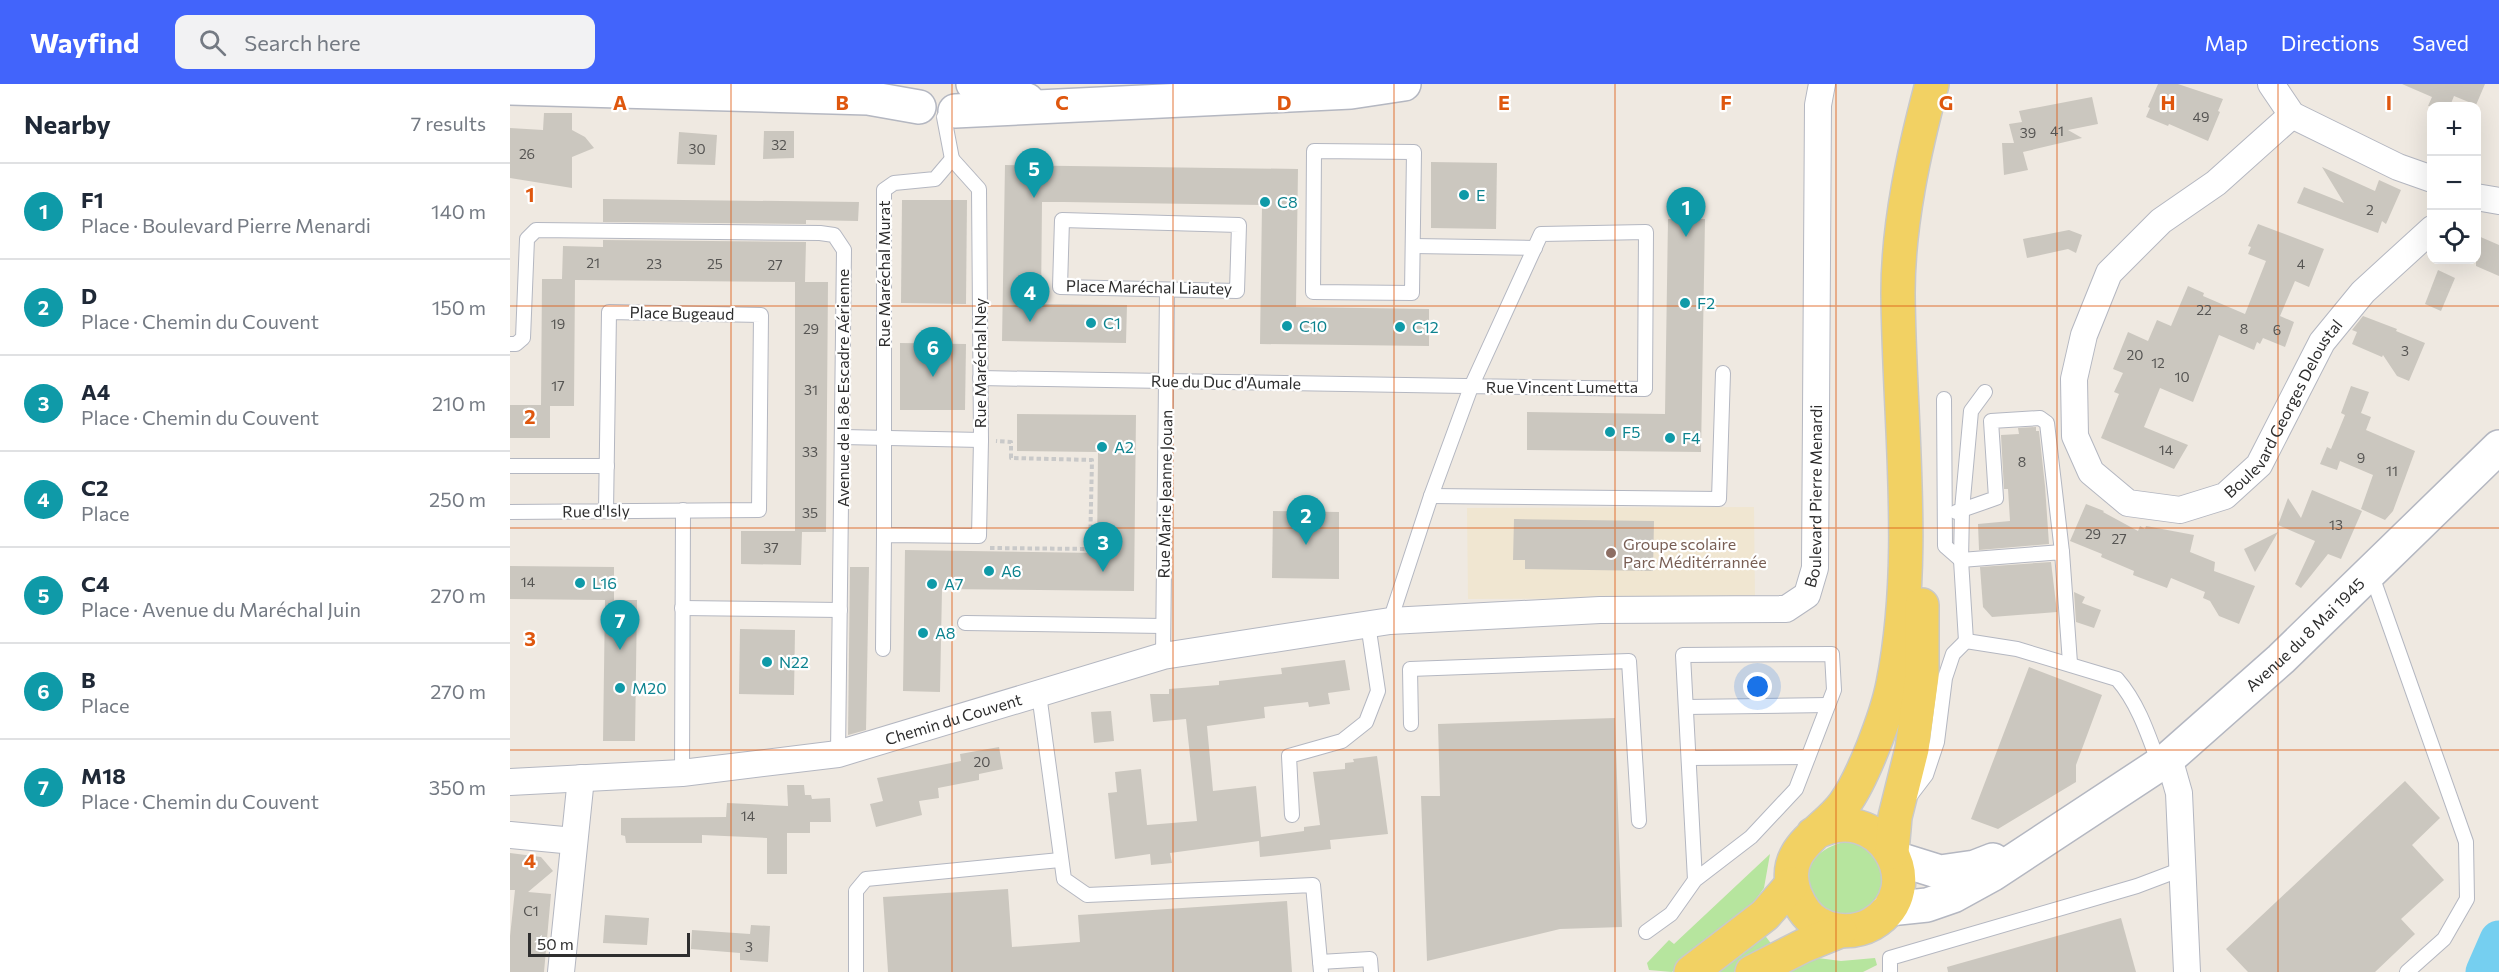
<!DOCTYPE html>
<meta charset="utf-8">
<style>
body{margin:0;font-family:Commissioner,sans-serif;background:#f2f2f3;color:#1f2937}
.controls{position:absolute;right:18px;top:18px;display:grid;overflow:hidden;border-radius:12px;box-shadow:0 6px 24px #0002}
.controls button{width:54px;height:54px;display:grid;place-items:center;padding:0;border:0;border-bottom:2px solid #e0e1e3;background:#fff;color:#1f2937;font:30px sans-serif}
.scale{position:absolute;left:18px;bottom:15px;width:162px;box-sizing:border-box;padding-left:6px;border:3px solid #2e2e2e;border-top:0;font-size:16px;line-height:21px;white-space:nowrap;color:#2e2e2e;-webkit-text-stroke:4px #fff;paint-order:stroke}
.you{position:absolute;left:1248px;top:603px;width:21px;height:21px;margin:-15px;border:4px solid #fff;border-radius:50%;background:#1a73e8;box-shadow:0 0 0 9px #1a73e833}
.badge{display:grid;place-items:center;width:39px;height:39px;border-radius:50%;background:#4264fb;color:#fff;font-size:20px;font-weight:700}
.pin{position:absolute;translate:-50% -50px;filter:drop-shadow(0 2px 3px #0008)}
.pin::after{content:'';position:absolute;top:32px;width:21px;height:18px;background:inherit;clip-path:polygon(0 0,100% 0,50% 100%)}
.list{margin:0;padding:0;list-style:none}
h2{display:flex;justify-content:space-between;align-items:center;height:78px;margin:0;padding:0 24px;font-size:26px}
h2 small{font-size:20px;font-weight:400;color:#747a83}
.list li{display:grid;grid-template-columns:39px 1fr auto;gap:18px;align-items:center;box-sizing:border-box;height:96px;padding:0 24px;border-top:2px solid #e0e1e3}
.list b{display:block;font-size:22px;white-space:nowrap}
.list p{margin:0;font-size:20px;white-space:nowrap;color:#747a83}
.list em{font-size:20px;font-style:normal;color:#747a83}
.icon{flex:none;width:33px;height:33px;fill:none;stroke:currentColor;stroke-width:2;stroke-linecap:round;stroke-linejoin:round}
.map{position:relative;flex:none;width:1989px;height:888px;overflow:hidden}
header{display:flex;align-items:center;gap:36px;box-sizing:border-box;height:84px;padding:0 30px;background:#4264fb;color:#fff}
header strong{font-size:28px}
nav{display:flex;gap:33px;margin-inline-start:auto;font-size:21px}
.search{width:420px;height:54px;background:#f2f2f3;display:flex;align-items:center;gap:15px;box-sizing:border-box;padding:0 21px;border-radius:12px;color:#747a83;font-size:22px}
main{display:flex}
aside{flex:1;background:#fff}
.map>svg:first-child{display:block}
.education{fill:#f0e6d1}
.green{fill:#b6e59e}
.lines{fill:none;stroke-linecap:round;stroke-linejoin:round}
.river{stroke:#75cff0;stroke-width:39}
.building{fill:#cbc7bf}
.lane-casing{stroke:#b4b7c1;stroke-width:16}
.street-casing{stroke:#b4b7c1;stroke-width:28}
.secondary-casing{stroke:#b4b7c1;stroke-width:36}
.primary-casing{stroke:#c9c9c9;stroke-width:36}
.path{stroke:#c9c9c9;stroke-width:4;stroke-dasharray:4.5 3;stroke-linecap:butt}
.lane{stroke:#fff;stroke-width:14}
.street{stroke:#fff;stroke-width:26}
.secondary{stroke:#fff;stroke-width:33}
.primary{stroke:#f2d163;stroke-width:33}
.grid{fill:none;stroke:#df570e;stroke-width:1.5;stroke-opacity:0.55}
.culture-dot{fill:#0f9aa8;stroke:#fff;stroke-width:2}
.education-dot{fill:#8d6e63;stroke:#fff;stroke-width:2}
.labels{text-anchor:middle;stroke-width:4.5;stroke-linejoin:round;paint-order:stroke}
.number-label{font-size:14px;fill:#555452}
.culture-label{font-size:16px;fill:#0d838f;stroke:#fff;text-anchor:start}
.street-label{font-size:16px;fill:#2e2e2e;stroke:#fff}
.education-label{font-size:16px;fill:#785e54;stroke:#fff;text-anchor:start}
.grid-label{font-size:20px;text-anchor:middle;font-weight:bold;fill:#df570e;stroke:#fff;stroke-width:4.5;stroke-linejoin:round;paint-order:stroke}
</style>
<header>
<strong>Wayfind</strong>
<div class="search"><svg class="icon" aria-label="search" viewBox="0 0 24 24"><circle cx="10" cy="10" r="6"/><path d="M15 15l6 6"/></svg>Search here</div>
<nav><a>Map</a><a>Directions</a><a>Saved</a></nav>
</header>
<main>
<aside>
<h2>Nearby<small>7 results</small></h2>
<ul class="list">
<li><span class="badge" style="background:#0f9aa8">1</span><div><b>F1</b><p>Place · Boulevard Pierre Menardi</p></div><em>140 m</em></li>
<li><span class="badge" style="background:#0f9aa8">2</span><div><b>D</b><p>Place · Chemin du Couvent</p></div><em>150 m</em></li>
<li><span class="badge" style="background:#0f9aa8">3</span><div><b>A4</b><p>Place · Chemin du Couvent</p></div><em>210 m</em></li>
<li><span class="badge" style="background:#0f9aa8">4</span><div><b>C2</b><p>Place</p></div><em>250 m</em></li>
<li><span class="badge" style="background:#0f9aa8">5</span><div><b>C4</b><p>Place · Avenue du Maréchal Juin</p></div><em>270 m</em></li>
<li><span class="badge" style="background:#0f9aa8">6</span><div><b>B</b><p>Place</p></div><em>270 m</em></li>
<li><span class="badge" style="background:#0f9aa8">7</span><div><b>M18</b><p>Place · Chemin du Couvent</p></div><em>350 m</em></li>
</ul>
</aside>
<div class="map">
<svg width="1989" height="888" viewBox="0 0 1989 888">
<rect width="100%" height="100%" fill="#efe9e1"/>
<polygon class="education" points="1244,423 1245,514 958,515 957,424"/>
<g class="green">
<path d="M1341,757L1352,760L1370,776L1374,810L1348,834L1312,827C1308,820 1302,814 1300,807C1288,779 1317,759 1341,757Z"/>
<polygon points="1260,770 1254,804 1237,827 1162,888 1139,886 1137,879 1159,856 1164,860"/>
<polygon points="1253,849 1263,862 1227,888 1198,888"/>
<polygon points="1300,873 1331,877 1365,874 1367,881 1353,888 1271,888"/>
</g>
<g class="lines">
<polyline class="river" points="1975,888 1989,856"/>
</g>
<g class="building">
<polygon points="1648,0 1668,0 1713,15 1708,27 1710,28 1698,57 1659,40 1658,42 1636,33 1640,24 1638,23"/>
<polygon points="1892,0 1975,0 1966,21 1944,12 1940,22 1918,22 1922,13"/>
<polygon points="1582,13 1588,40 1558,46 1572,54 1513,68 1518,86 1494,91 1492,59 1504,59 1499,40 1512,38 1509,27"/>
<polygon points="34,29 62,29 62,46 75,53 84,64 62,73 62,104 0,94 0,44 33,46"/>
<polygon points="254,47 284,47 284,74 253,75"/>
<polygon points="169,48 207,51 205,81 167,80"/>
<polygon points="921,78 987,79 986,145 921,144"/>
<polygon points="495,81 788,85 786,223 919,225 919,262 750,260 752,121 554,118 532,118 531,220 617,221 616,259 492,257"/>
<polygon points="1812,83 1865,107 1869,96 1891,106 1876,140 1872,137 1868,149 1787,119 1794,103 1834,119"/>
<polygon points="93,115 349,118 348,137 296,136 296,140 93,138"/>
<polygon points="392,116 457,116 456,220 391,219"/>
<polygon points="1158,135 1195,135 1191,368 1017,366 1017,328 1155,330"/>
<polygon points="1748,140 1814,165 1799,203 1785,197 1770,232 1784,238 1775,263 1753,254 1750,260 1747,258 1744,266 1709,251 1683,318 1650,304 1634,343 1678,361 1664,385 1591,354 1609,310 1604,308 1613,289 1603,285 1618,248 1638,257 1647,236 1661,242 1678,202 1694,209 1693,212 1735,230 1756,177 1738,170 1741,163 1738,162"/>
<polygon points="1559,146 1572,151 1566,169 1558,165 1517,174 1513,155"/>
<polygon points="1966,151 1989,161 1989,192 1966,182"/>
<polygon points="93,156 296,158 295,198 65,196 64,322 40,322 40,354 0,354 0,321 31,321 32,195 52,195 53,162 93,163"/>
<polygon points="1928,186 1945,194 1931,227 1915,220"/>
<polygon points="285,198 318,198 316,448 292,448 291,481 231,480 231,447 285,447"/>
<polygon points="1853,232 1887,245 1886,247 1915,259 1899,297 1887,292 1873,271 1872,273 1842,260 1847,248 1842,246"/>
<polygon points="390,259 456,260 455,326 390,326"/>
<polygon points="1841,302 1859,308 1851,329 1861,333 1856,346 1905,367 1883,427 1875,436 1851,425 1863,391 1830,377 1827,386 1810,380 1817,363 1821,365 1835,331 1831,329"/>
<polygon points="507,330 626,331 624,507 432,505 430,608 393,607 395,466 587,469 588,368 507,367"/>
<polygon points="1526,343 1526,347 1529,347 1535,402 1539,460 1469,466 1468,440 1500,437 1498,405 1494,405 1491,351 1509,350 1508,344"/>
<polygon points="1802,406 1852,427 1831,475 1818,470 1791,504 1785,500 1805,457 1768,441 1778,414 1791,434"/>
<polygon points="1576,420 1594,427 1593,428 1628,447 1630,442 1635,445 1636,442 1684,451 1680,468 1705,478 1704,487 1745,502 1729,540 1709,532 1700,517 1693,514 1695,508 1661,494 1657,504 1623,491 1624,487 1591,473 1592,470 1560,457"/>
<polygon points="763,427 829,428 829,495 762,494"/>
<polygon points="1004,435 1144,437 1143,487 1015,485 1015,476 1003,476"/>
<polygon points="1768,448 1745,488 1734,465"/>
<polygon points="1541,478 1547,528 1482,533 1473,523 1470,483"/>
<polygon points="0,482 104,483 104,516 127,516 125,657 93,657 95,516 0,515"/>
<polygon points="340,483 359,483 356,646 338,651"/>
<polygon points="1564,508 1575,513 1572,519 1591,526 1584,544 1566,538"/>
<polygon points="230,545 285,546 284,611 229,610"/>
<polygon points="835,576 840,606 818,609 820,620 799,623 798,618 754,623 755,634 697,642 703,707 746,702 751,753 794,747 794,743 810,741 803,688 835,685 835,679 844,678 843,675 867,672 878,750 820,756 821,765 760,772 750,773 749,757 660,769 662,779 641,781 640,770 605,775 598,709 607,708 605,688 631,685 637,741 687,737 676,635 643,638 640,610 659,610 659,605 709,601 709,597 772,590 771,584"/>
<polygon points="1519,583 1592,611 1566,681 1566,698 1488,745 1461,735"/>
<polygon points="601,627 604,657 584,659 581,628"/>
<polygon points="1105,634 1112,843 1050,845 917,877 911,712 930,712 928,640"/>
<polygon points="489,663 493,685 469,690 469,696 428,704 429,714 409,717 412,731 366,743 360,720 373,717 367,694 451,677 450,670"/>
<polygon points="1895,697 1930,734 1902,761 1934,796 1891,835 1905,850 1865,888 1738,888 1716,865"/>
<polygon points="277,701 294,701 295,711 301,711 302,715 320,714 321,738 300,738 300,749 277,749 277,790 257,790 257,754 192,751 192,759 116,759 115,752 111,751 111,734 216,733 217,719 278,722"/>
<polygon points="0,769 31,773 43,787 18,808 41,810 34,888 0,888 0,852 5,806 0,806"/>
<polygon points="498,805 502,863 570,858 568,831 777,817 782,888 378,888 373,813"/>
<polygon points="95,831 139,834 137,861 93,859"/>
<polygon points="1611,834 1626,888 1438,888 1437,883"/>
<polygon points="241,841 260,842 258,878 230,876 230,869 181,865 182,846 240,850"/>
</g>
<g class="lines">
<defs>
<g id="lane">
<polyline points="434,33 442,75"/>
<polygon points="804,67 904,68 902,209 803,208"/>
<polygon points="552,136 729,141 727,207 550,203"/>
<polyline points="903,162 1025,164"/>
<polyline points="0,260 6,260 13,254 17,155 26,146 310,149 324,151 334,166 328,670"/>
<polyline points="470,294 1135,305 1136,148 1031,150 961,303 921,412 880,537"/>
<polyline points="1434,315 1435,462 1451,476 1452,426 1461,327 1475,308"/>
<polyline points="333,353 471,356 469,105 442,75"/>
<polyline points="0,382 97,382"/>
<polyline points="921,412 1209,415 1213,289"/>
<polyline points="0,428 249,426 251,231 99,228 96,427"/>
<polyline points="1446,428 1486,414 1481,337 1530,334 1537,339 1552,468"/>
<polyline points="374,451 374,106 384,99 425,95 442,75"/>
<polyline points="1861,489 1956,758 1957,815 1934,855 1897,888"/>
<polyline points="172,524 330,526"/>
<polyline points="455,539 653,542"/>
<polyline points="1456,557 1451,476 1552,468 1560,579"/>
<polyline points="373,565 374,451 469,452 471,356"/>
<polyline points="653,572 657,206"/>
<polyline points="529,610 554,795 577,811 803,801 811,888"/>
<polyline points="1176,623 1318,621"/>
<polyline points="901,640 900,585 1119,577 1129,737"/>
<polyline points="1179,674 1298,673"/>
<polyline points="172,689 173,426"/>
<path d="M1400,712L1416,691L1427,658L1435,594L1443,570L1456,557L1507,565L1607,595C1628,619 1638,650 1649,680"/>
<polyline points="782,731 779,672 832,657 856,638 868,607 858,540"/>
<polyline points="1136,848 1161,830 1185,796 1173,571 1322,570 1324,606 1286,705 1241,753 1185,796"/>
<polyline points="810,878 860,875 861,888"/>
<polyline points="346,888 346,807 356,795 550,776"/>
<polyline points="1380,888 1380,874 1627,802 1672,785"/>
</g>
<g id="street">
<polyline points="1761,0 1782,31 1888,83 1922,95"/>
<path id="s1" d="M1782,31L1706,99L1651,137L1599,189L1574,251L1564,295L1565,352L1581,388L1618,419L1670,426L1715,412L1749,381L1812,258L1853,208L1922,145"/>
<polyline points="1966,113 1989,117"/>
<polyline points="1659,674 1669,709 1677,888"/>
<path id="s2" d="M0,698L172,689L328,670L653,572L880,537L1090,526L1276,525L1297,511L1305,484L1308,21L1312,0"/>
<polyline points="0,751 64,757"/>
<polyline points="51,888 71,694"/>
</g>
<g id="secondary">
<polyline points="463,0 517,16"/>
<polyline points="0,4 358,14 409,23"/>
<polyline points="445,27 841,8 894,0"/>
<polyline points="1385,774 1430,788 1465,783 1483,776"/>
<path id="s3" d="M1379,825L1417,821L1443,812L1483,790L1659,674L1771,575L1989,363"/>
</g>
<g id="primary">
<path d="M1303,750C1369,712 1423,804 1362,840C1346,849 1325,849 1309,840C1297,834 1290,822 1285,810C1268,764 1314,749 1335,719C1353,694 1377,631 1383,600C1408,473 1389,338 1388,209C1388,140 1404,67 1422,0"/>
<polyline points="1382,768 1385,733 1402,665 1412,592 1412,521"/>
<polyline points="1181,888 1255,831 1282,800"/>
<polyline points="1242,888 1293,862 1330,847"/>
</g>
</defs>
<use href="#lane" class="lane-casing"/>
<use href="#street" class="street-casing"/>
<use href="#secondary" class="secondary-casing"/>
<use href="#primary" class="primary-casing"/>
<polyline class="path" points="480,464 580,465 582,376 501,374 501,358 486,357"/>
<use href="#lane" class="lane"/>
<use href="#street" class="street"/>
<use href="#secondary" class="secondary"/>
<use href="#primary" class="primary"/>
</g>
<path class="grid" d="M221,0V888M442,0V888M663,0V888M884,0V888M1105,0V888M1326,0V888M1547,0V888M1768,0V888M0,222H1989M0,444H1989M0,666H1989"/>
<g class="culture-dot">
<circle cx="954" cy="111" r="6"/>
<circle cx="755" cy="118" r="6"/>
<circle cx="1175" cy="219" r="6"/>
<circle cx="581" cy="239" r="6"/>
<circle cx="777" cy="242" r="6"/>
<circle cx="890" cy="243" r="6"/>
<circle cx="1100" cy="348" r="6"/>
<circle cx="1160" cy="354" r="6"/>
<circle cx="592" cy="363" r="6"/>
<circle cx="479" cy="487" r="6"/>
<circle cx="70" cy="499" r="6"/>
<circle cx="422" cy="500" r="6"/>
<circle cx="413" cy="549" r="6"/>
<circle cx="257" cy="578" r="6"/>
<circle cx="110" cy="604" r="6"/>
</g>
<circle class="education-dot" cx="1101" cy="469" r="6"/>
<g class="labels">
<g class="number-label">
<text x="1691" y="38">49</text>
<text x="1547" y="52">41</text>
<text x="1518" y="54">39</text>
<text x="269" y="66">32</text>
<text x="187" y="70">30</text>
<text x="17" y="75">26</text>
<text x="1860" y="131">2</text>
<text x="83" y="184">21</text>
<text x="144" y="185">23</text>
<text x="205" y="185">25</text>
<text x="1791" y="185">4</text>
<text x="265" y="186">27</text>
<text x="1694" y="231">22</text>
<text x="48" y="245">19</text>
<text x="301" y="250">29</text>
<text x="1734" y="250">8</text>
<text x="1767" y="251">6</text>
<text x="1895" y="272">3</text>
<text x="1625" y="276">20</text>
<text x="1648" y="284">12</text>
<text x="1672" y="298">10</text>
<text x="48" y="307">17</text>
<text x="301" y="311">31</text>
<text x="1656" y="371">14</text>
<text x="300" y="373">33</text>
<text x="1851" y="379">9</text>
<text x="1512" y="383">8</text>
<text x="1882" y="392">11</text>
<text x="300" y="434">35</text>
<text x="1826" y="446">13</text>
<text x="1583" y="455">29</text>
<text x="1609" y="460">27</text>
<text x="261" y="469">37</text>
<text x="18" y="503">14</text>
<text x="472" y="683">20</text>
<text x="238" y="737">14</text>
<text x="21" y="832">C1</text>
<text x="239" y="868">3</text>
</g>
<g class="culture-label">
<text x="966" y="117">E</text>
<text x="767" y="124">C8</text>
<text x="1187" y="225">F2</text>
<text x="593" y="245">C1</text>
<text x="789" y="248">C10</text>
<text x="902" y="249">C12</text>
<text x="1112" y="354">F5</text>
<text x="1172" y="360">F4</text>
<text x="604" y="369">A2</text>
<text x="491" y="493">A6</text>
<text x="82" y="505">L16</text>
<text x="434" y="506">A7</text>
<text x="425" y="555">A8</text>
<text x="269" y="584">N22</text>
<text x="122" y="610">M20</text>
</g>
<g class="street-label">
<text transform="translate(374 190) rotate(-90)" y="6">Rue Maréchal Murat</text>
<text transform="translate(639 203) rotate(1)" y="6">Place Maréchal Liautey</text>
<text transform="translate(172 229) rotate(1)" y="6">Place Bugeaud</text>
<text transform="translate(470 279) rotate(-90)" y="6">Rue Maréchal Ney</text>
<text transform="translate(716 298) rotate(1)" y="6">Rue du Duc d'Aumale</text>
<text x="1052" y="309">Rue Vincent Lumetta</text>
<text transform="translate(333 304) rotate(-90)" y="6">Avenue de la 8e Escadre Aérienne</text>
<text dy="6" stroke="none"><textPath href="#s1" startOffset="705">Boulevard Georges Deloustal</textPath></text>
<text transform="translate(655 410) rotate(-89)" y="6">Rue Marie Jeanne Jouan</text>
<text dy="6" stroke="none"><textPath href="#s2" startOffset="1420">Boulevard Pierre Menardi</textPath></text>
<text transform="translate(86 427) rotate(-1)" y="6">Rue d'Isly</text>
<text dy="6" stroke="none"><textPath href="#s3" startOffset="506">Avenue du 8 Mai 1945</textPath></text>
<text dy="6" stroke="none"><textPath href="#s2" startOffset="450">Chemin du Couvent</textPath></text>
</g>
<g class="education-label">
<text x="1113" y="466">Groupe scolaire<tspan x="1113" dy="18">Parc Méditérrannée</tspan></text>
</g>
</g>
<g class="grid-label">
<text x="110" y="26">A</text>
<text x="332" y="26">B</text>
<text x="552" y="26">C</text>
<text x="774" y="26">D</text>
<text x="994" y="26">E</text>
<text x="1216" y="26">F</text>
<text x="1436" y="26">G</text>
<text x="1658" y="26">H</text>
<text x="1879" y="26">I</text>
<text x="20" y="118">1</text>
<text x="20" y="340">2</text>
<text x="20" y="562">3</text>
<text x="20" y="784">4</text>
</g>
</svg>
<div class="controls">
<button>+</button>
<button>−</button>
<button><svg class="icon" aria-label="locate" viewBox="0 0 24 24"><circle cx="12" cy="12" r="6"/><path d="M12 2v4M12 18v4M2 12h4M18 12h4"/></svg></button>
</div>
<div class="scale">50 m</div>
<div class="you"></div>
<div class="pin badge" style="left:1176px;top:153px;background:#0f9aa8">1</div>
<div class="pin badge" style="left:796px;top:461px;background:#0f9aa8">2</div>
<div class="pin badge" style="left:593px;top:488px;background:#0f9aa8">3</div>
<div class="pin badge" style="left:520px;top:238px;background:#0f9aa8">4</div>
<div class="pin badge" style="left:524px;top:114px;background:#0f9aa8">5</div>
<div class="pin badge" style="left:423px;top:293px;background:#0f9aa8">6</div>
<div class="pin badge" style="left:110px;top:566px;background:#0f9aa8">7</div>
</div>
</main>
